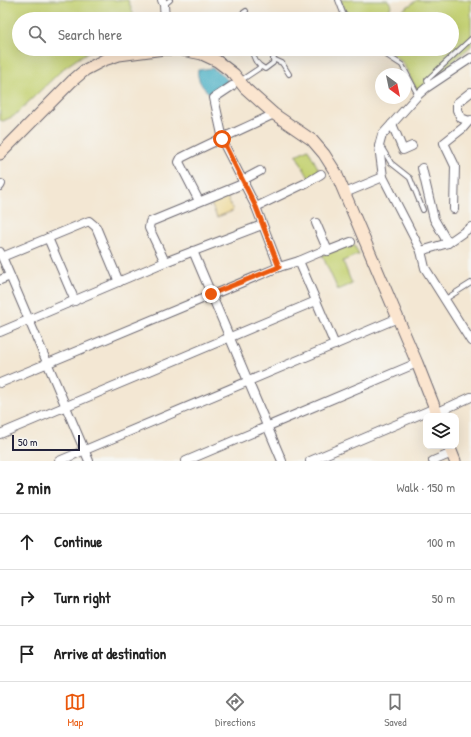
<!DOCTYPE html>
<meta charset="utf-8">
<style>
body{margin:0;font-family:"Patrick Hand",sans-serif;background:#f6f6f6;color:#222}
.controls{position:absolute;right:12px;bottom:12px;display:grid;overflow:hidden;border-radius:8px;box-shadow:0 4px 16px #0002}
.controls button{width:36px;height:36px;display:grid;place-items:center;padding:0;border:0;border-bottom:1px solid #e0e0e0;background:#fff;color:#222;font:20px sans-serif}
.compass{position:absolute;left:375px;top:68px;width:36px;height:36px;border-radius:50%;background:#fff;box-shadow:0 4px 16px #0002;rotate:147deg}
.scale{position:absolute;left:12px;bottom:10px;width:68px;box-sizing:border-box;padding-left:4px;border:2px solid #22223b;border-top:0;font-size:11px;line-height:14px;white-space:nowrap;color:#22223b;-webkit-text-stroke:3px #f6f6f2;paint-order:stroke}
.stop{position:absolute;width:12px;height:12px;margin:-9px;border:3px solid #ea580c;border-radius:50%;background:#fff}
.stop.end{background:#ea580c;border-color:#fff;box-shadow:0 1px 4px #0008}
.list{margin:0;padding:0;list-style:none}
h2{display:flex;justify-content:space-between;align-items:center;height:52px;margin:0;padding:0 16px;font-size:17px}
h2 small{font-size:13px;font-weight:400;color:#767676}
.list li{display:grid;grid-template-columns:26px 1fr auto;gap:12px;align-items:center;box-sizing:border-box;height:56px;padding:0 16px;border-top:1px solid #e0e0e0}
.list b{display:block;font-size:15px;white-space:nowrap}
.list em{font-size:13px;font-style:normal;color:#767676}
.icon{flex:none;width:22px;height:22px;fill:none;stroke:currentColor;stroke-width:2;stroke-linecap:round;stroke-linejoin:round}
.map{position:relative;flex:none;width:471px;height:461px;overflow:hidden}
.search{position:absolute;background:#fff;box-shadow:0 4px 16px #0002;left:12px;right:12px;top:12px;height:44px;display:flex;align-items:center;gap:10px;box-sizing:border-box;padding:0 14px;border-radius:22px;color:#767676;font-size:15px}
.sheet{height:220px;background:#fff}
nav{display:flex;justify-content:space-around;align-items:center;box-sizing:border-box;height:56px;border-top:1px solid #e0e0e0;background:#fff;font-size:11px;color:#767676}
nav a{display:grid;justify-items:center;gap:2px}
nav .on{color:#ea580c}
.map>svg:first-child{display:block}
.green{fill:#c5d273;stroke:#747a57}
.sand{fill:#eeda9e;stroke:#887e6c}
.water{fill:#44adc3;stroke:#33687f}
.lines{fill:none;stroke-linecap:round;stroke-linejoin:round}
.lane-casing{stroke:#6b6770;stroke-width:6}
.street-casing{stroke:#6b6770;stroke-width:10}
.secondary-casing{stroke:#6b6770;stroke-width:13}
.lane{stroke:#fff;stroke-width:4}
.street{stroke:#fff;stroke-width:8}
.secondary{stroke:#fbe5cf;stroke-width:11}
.route{stroke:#ea580c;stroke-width:5}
</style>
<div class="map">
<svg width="471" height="461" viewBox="0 0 471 461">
<rect width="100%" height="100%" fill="#f6f6f2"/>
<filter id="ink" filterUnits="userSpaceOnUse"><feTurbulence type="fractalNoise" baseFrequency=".025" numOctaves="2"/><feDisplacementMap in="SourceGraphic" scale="8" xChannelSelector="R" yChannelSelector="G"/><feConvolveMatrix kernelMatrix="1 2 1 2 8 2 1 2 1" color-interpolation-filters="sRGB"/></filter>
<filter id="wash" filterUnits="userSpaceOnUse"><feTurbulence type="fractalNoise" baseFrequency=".012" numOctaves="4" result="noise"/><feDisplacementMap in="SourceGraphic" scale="16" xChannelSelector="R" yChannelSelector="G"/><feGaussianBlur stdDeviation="0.9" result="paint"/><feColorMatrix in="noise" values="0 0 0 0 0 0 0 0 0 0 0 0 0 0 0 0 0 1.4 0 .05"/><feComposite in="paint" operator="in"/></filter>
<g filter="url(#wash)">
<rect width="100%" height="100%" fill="#f3e7d3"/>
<g class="green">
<polygon points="0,0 128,0 135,19 19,19 19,49 94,49 83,55 64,68 14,116 3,121 0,120"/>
<polygon points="340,0 388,0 391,5 390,9 374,19 350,19"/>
<polygon points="417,0 471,0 471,46 418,92 417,91 403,63 386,49 452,49 452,19 385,19 394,16"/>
<polygon points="308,149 320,172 309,178 296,155"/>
<polygon points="353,243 359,254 343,261 352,284 338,290 322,255"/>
</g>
<polygon class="sand" points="226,192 233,211 217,217 209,200"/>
<path class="water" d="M212,68L223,75L228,81L211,94C203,90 196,78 198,70Z"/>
</g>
<g filter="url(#ink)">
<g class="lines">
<defs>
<g id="lane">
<polyline points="338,0 343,13 347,19"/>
<polyline points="164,5 170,0"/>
<polyline points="179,19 179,17"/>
<polyline points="235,19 246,11"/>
<path d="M251,49L259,50L274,55L273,63L265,69C257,65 253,59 252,50"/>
<polyline points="377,49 402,65 418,95"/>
<polyline points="273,59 282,63 289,74"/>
<polyline points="240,81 261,67"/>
<polyline points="429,85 427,80 471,39"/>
<polyline points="382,148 391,163 410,178 423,210"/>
<polyline points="444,300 471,283"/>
</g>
<g id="street">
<polyline points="162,0 164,5 165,19"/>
<polyline points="232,86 214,98 224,144 256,207 279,267"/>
<polyline points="471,92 457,103 457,110 461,118 469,121 471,120"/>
<polyline points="392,124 403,150 412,146"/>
<polyline points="422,168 434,219 448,243"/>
<polyline points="383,177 421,251 425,268 471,341"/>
<polyline points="243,180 260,171"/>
<polyline points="0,186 1,184"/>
<polyline points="345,193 383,177 379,146 382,135 418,95 426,88 471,58"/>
<path d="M199,201L179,162L181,158C212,142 243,129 274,114"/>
<polyline points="256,207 308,182 321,174"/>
<polyline points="454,209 455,166 444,143 463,128 469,121"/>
<polyline points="316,223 328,251"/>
<polyline points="48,238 75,301"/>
<polyline points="193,251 282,461"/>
<polyline points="421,251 448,243 471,227"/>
<polyline points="0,252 89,461"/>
<polyline points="2,257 89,221 96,227 119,282"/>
<polyline points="299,261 335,345"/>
<polyline points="165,262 149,228 150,222 245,183"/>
<polyline points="0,280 10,276"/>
<polyline points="0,332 165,262 262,225"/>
<polyline points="0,383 279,267 299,261 325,250 328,251 351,242"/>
<polyline points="436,413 471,397"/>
<polyline points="0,434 316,301"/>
<polyline points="59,461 398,318"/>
<polyline points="186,461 417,363"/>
<polyline points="310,461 435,408"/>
<polyline points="433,461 452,453"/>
</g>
<g id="secondary">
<polyline points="0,154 72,81 85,70 104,60 119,55 164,49 177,49 202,54 217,61 234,74 245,88 274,114 312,140 324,154 336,173 417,363 438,416"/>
<polyline points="449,446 455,461"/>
</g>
</defs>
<use href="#lane" class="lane-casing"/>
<use href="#street" class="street-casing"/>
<use href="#secondary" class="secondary-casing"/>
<use href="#lane" class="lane"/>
<use href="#street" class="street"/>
<use href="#secondary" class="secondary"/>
</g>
</g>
<g class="lines" filter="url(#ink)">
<polyline class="route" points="211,294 279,267 256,207 222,139"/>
</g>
</svg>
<div class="controls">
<button><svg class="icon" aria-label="layers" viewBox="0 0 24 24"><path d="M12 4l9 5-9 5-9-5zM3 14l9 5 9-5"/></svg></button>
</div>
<svg class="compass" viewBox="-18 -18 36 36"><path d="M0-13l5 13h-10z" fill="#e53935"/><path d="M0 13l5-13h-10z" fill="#767676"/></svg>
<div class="scale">50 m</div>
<div class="stop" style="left:222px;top:139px"></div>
<div class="stop end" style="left:211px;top:294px"></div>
<div class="search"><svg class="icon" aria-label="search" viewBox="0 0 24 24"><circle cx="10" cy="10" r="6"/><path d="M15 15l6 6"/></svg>Search here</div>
</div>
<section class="sheet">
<h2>2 min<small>Walk · 150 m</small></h2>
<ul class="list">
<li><svg class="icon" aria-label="ahead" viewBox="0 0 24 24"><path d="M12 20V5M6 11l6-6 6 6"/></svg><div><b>Continue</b></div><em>100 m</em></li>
<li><svg class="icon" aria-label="right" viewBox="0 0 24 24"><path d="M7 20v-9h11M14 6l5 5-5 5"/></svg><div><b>Turn right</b></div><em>50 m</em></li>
<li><svg class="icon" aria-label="arrive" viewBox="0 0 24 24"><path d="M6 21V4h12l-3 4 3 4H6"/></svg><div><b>Arrive at destination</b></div></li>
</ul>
</section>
<nav>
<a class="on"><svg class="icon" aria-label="map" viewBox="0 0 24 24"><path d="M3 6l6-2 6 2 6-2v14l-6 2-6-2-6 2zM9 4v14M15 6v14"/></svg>Map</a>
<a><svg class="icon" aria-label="directions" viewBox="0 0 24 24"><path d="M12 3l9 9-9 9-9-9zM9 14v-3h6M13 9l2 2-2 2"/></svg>Directions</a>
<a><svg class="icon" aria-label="saved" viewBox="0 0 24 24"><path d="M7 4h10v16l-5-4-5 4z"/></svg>Saved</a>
</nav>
